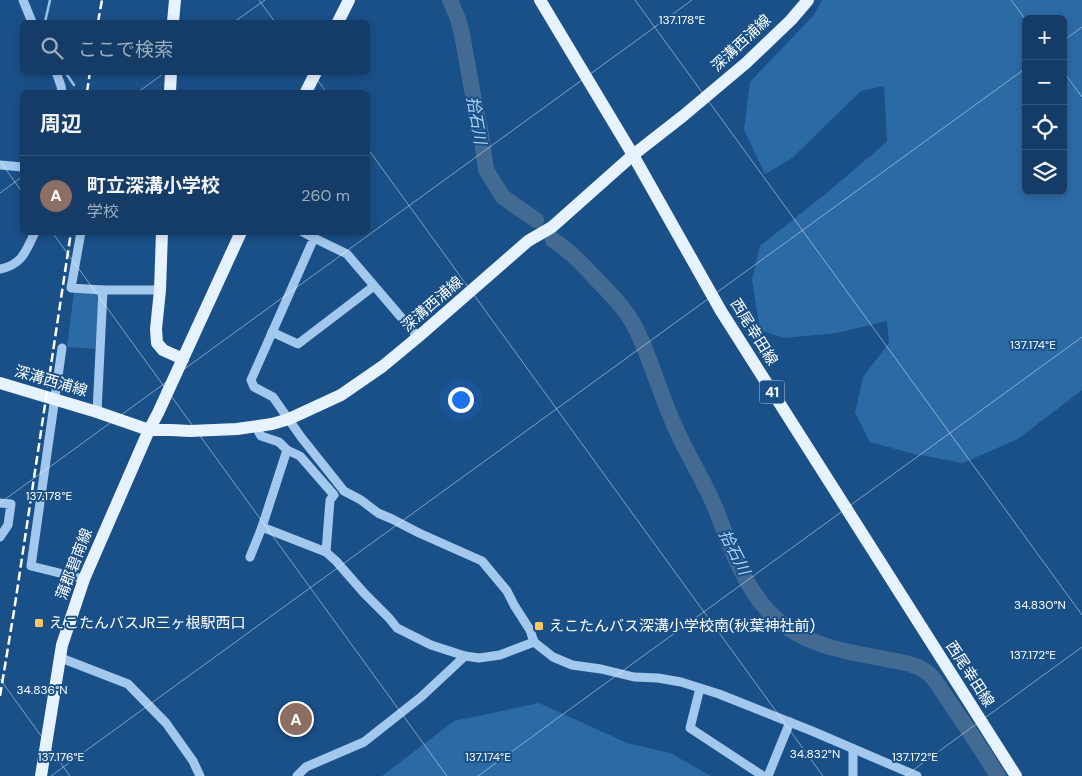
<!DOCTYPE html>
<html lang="ja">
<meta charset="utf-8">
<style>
body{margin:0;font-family:"DM Sans","Noto Sans JP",sans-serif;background:#1d436c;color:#f1f3f6}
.controls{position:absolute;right:15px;top:15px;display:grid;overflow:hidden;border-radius:8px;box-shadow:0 2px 8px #0003}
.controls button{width:45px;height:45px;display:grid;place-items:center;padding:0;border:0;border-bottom:1px solid #33567a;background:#143c66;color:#f1f3f6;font:25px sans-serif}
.you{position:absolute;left:460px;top:399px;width:18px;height:18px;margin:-12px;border:4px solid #fff;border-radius:50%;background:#1a73e8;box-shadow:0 0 0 8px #1a73e833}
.badge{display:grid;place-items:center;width:32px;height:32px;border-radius:50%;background:#ffc75d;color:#fff;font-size:16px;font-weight:700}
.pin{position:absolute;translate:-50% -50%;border:2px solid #fff;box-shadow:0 1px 5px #0006}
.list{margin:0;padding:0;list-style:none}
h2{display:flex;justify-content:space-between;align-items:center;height:65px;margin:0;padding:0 20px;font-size:21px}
h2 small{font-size:16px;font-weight:400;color:#9dadbf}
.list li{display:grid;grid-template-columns:32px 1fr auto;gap:15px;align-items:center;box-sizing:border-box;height:80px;padding:0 20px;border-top:1px solid #33567a}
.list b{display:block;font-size:19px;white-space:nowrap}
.list p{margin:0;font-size:16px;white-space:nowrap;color:#9dadbf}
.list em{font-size:16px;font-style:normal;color:#9dadbf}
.icon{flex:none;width:28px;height:28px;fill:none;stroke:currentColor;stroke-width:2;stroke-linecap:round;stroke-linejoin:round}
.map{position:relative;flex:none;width:1082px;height:776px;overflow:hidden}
.search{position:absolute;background:#143c66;box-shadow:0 2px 8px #0003;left:20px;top:20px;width:350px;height:55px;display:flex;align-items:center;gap:12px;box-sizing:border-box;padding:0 18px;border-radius:8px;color:#9dadbf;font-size:19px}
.panel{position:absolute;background:#143c66;box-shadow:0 2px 8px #0003;left:20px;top:90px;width:350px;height:145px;border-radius:8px}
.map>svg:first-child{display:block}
.green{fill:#2c6aa6;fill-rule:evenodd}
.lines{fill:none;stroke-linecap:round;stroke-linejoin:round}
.stream{stroke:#94c3ef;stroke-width:2.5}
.river{stroke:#436a93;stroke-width:16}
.minor{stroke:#a2c8ed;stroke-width:9}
.major{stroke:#e7f2ff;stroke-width:12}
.rail{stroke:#fff;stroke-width:2.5;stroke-dasharray:9 4;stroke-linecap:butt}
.ticks{fill:none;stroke:#fff;stroke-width:1;stroke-opacity:0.45}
.poi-dot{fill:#ffc75d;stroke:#1a5088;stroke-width:2}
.labels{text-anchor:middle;stroke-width:4;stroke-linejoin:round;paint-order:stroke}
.shield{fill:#1a5088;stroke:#bacadb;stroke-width:1}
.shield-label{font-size:14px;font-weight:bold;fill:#fff}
.street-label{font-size:15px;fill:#fff;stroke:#1a5088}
.poi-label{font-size:15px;fill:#fff;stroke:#1a5088;text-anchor:start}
.water-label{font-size:16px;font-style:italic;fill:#add1f4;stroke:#1a5088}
.ticks-label{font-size:12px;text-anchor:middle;fill:#fff;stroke:#1a5088;stroke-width:4;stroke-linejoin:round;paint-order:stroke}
</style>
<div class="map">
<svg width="1082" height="776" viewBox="0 0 1082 776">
<rect width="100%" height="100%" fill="#1a5088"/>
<g class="green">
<path d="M822,0H1082V390L1018,439L963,463L914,454L870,442L855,413L863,377L889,343L887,321L837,333L784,338L760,330L752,280L760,246L824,195L887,142L884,86L861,91L791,159L765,174L744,130L750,82L813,16ZM1026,19H1063V191H1026Z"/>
<polygon points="74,292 100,294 95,349 67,347"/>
<polygon points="539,703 627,743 670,753 711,776 382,776 454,721"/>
</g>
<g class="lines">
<g class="stream">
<polyline points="45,22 50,0"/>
<polyline points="65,72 74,85"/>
</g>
<g class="river">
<polyline points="450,0 458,19 462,34 472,90 481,134 486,170 503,197 536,220"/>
<path d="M553,240C569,250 582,264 595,278C611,294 627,310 637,331C652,362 661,397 676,429C688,456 704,481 715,507C729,543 742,582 768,611C800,645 842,651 885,659C899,662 916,663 928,673C936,680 942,691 948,700C965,725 982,750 998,776"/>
</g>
<g class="minor">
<polyline points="23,0 32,22"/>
<polyline points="56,72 61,86 62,92"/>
<polyline points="0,165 22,167"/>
<polyline points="81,232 71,288 103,290 160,290"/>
<polyline points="303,232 314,238 251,380 254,387 273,397 301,437 344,491 361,500 378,513 392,519 419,533 482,561 507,591 514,605 530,630 534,642 553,657 572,665 601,669 634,677 658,678 681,682 719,694 812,731 917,776"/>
<polyline points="314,238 347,254 418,337"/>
<path d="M0,269C22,265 26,251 35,232"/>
<polyline points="272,332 298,344 374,286"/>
<polyline points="62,348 31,566 84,579"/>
<polyline points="97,412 103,290"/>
<polyline points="256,427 261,436 279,442 287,450 300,456 334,495 330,500 326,552"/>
<polyline points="0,503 11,504 8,525 0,537"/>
<polyline points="262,527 287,450"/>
<polyline points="250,557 262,527 326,552 336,561 364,593 389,618 397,628 431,645 465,656 479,658 500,655 534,642"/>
<polyline points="61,658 128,684 166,723 193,761 200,776"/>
<polyline points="700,688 690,728 763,776"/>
<polyline points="297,776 306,767 364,742 421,697 465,656"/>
<polyline points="768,776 790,722"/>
<polyline points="853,776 853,749"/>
</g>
<g class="major">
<polyline points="540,0 633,155 721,311 1016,776"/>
<polyline points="173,22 175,0"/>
<polyline points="338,22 349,0"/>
<polyline points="170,92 171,72"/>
<polyline points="306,92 316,72"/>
<polyline points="162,232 160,290 156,329 157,343 163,350 183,359"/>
<polyline points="0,383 97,412 149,430 171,430 190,431 237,429 272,424 289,419 341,395 383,366 418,337 528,241 552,227 633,155 683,116 746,63 791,20 808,0"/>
<polyline points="41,776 62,645 84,579 149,430 158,413 241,232"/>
</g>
<g class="rail">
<polyline points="98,22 102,0"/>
<polyline points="87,92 90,72"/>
<polyline points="0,696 14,611 71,232"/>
</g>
</g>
<path class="ticks" d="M259,0L275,22M635,0L1082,615M1011,0L1026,20M234,22L265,0M1063,41L1082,27M1063,71L1082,97M312,72L326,92M138,92L166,72M368,149L823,776M0,161L22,192M0,193L22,177M52,232L447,776M0,503L692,0M0,679L70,776M51,776L1026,68M478,776L1082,337M905,776L1082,647"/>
<g class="poi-dot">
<rect x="34" y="618" width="10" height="10" rx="2.5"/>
<rect x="534" y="621" width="10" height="10" rx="2.5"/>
</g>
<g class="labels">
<rect class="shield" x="759.5" y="380.5" width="25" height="23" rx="4"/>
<g class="shield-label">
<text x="772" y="397">41</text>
</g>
<g class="street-label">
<text transform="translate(741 43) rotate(-43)" y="5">深溝西浦線</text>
<text transform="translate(432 304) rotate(-41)" y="5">深溝西浦線</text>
<text transform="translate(754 332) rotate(58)" y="5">西尾幸田線</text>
<text transform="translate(51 381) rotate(16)" y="5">深溝西浦線</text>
<text transform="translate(74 564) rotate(-69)" y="5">蒲郡碧南線</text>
<text transform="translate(970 674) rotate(57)" y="5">西尾幸田線</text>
</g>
<g class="poi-label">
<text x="49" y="628">えこたんバスJR三ヶ根駅西口</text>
<text x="549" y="631">えこたんバス深溝小学校南(秋葉神社前)</text>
</g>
<g class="water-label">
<text transform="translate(477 120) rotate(80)" y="6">拾石川</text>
<text transform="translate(735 552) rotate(63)" y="6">拾石川</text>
</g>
</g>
<g class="ticks-label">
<text x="682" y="24">137.178°E</text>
<text x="1033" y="349">137.174°E</text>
<text x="49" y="500">137.178°E</text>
<text x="1040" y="609">34.830°N</text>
<text x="1033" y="659">137.172°E</text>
<text x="42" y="694">34.836°N</text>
<text x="815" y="758">34.832°N</text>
<text x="61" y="761">137.176°E</text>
<text x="488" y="761">137.174°E</text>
<text x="915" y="761">137.172°E</text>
</g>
</svg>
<div class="controls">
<button>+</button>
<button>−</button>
<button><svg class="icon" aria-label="locate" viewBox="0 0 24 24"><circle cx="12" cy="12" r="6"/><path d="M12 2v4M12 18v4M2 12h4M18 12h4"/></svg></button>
<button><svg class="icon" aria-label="layers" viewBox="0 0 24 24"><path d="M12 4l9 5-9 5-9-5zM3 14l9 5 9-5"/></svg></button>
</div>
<div class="you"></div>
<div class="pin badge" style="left:296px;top:719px;background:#8d6e63">A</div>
<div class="search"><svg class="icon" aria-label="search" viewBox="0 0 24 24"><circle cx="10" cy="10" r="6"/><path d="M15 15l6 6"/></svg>ここで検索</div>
<section class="panel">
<h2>周辺<small></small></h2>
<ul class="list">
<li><span class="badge" style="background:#8d6e63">A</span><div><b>町立深溝小学校</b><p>学校</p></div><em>260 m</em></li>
</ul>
</section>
</div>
